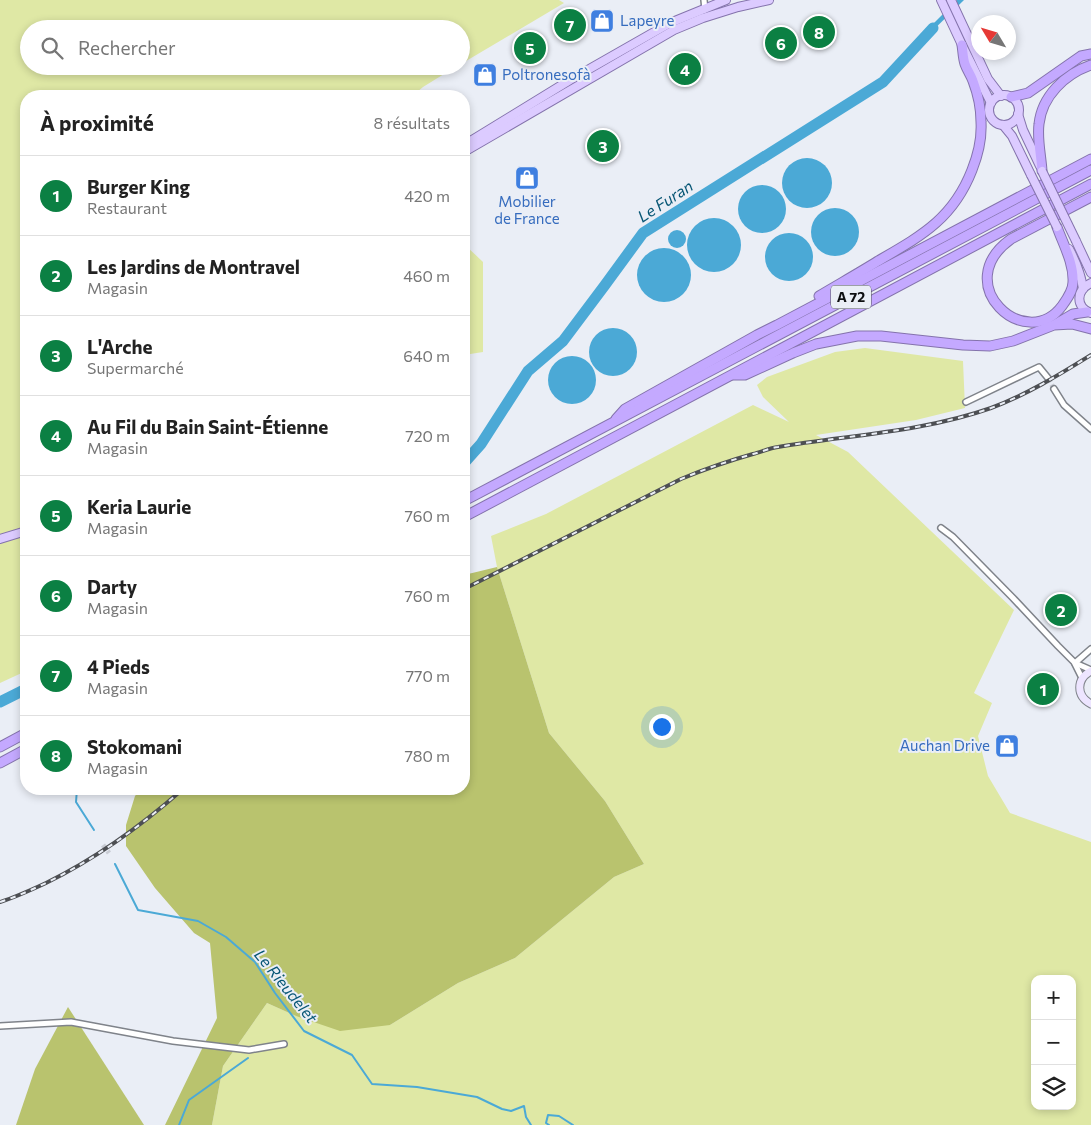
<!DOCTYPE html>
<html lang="fr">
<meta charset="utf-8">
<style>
body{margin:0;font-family:Commissioner,sans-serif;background:#f6f6f6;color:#222}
.controls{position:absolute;right:15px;bottom:15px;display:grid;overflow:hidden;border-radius:10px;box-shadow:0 2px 8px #0003}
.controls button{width:45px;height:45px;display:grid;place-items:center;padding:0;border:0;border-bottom:1px solid #e0e0e0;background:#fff;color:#222;font:25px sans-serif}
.compass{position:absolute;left:971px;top:15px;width:45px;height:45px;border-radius:50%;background:#fff;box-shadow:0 2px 8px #0003;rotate:308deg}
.you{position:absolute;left:661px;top:726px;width:18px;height:18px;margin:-12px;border:4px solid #fff;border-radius:50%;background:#1a73e8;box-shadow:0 0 0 8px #1a73e833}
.badge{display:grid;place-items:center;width:32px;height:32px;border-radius:50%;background:#0b8043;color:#fff;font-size:16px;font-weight:700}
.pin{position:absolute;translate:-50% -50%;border:2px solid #fff;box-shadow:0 1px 5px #0006}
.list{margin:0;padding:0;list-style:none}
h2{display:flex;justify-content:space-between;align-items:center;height:65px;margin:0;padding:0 20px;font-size:21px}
h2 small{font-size:16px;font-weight:400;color:#767676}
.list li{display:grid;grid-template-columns:32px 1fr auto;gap:15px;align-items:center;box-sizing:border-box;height:80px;padding:0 20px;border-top:1px solid #e0e0e0}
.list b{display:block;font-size:19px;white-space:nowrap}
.list p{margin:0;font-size:16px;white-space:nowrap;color:#767676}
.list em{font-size:16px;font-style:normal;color:#767676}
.icon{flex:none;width:28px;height:28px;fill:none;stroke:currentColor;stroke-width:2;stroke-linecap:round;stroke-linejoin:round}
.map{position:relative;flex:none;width:1091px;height:1125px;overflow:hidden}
.search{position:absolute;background:#fff;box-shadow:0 2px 8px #0003;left:20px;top:20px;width:450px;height:55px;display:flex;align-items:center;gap:12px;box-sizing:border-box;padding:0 18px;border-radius:28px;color:#767676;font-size:19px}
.panel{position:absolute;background:#fff;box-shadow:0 2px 8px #0003;left:20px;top:90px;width:450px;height:705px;border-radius:20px}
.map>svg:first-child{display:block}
.green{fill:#dfe8a5;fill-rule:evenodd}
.forest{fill:#b9c36e}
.water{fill:#4ba9d6}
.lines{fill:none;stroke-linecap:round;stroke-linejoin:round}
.stream{stroke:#4ba9d6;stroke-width:2}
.river{stroke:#4ba9d6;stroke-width:11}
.street-tunnel{stroke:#c9ccd4;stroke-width:5;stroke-dasharray:5 2.5;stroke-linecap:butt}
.street-casing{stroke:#7f838a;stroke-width:8}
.secondary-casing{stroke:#7f838a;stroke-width:9}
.primary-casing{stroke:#8473ac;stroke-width:10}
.highway-casing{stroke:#8473ac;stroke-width:11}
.street{stroke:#fff;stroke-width:5}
.secondary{stroke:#ede5ff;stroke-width:7}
.primary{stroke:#dccbff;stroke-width:8}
.highway{stroke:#c4a9ff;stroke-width:9}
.rail-casing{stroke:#4d4f53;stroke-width:4}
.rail{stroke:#eaeef6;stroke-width:2;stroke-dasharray:5.5;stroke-linecap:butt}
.primary-bridge-casing{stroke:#8473ac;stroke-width:10;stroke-linecap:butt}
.primary-bridge{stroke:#dccbff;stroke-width:8}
.labels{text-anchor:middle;stroke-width:4;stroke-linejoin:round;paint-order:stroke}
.shield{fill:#eaeef6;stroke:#4f5156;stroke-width:1}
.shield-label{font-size:14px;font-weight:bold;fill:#0d0e11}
.shop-label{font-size:15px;fill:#366cbe;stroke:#eaeef6;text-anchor:start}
.water-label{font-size:16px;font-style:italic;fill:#075675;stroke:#eaeef6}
</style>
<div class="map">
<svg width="1091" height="1125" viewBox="0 0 1091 1125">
<rect width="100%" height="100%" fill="#eaeef6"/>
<g class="green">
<polygon points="0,0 559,0 564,3 461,64 461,29 29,29 29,66 457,66 423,87 416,93 416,96 26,96 26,671 0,683"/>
<polygon points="464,244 483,262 483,352 464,355"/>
<path d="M865,348L963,361L965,408L916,420L816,435L848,452L1014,610L974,693L992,703L978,736L988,776L1010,813L1091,842V1125H212L223,1066L267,1003L296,1016L390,1025L458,983L515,958L614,877L644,864L605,801L549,733L497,567L491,536L546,514L753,405L789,422L763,397L757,385L767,377L835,352ZM1035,979H1072V1106H1035Z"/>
</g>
<g class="forest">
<polygon points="497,567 549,733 605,801 644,864 614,877 515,958 458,983 390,1025 340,1031 296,1016 267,1003 223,1066 212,1125 165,1125 217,1018 210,943 194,933 155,888 126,846 126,825 135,796 141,789 464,789 464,575"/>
<polygon points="68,1007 144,1125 16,1125 35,1069"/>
</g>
<g class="water">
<polygon points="957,0 964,0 924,39 919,38"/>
<circle cx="807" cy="183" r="25"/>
<circle cx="762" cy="209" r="24"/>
<circle cx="835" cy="232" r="24"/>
<circle cx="714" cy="245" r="27"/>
<circle cx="677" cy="239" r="9"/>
<circle cx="789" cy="257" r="24"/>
<circle cx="664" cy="275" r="27"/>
<circle cx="613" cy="352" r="24"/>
<circle cx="572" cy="380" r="24"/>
</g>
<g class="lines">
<g class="stream">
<polyline points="77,789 76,802 94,830"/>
<polyline points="115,864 138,910 198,921 226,937 255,962 275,993 304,1031 352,1055 372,1084 417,1087 477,1097 502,1109 511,1111 524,1106 526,1117 531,1125"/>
<polyline points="179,1125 189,1100 248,1058"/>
<polyline points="549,1125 546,1123 548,1115 559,1116 573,1125"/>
</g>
<g class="river">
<polyline points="464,463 481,444 528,371 563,341 605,285 643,233 883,82 933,28"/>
<polyline points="0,702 26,689"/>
</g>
<g class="street-tunnel">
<polyline points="1048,378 1054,389"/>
<polyline points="103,845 109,853"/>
</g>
<defs>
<g id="street">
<polyline points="704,0 705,10"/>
<polyline points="1054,389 1064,405 1091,429"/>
<polyline points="966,402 1039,367 1048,378"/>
<polyline points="941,528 953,537 1013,598 1058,646 1075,663 1091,670"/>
<polyline points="1075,663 1091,649"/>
<polyline points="1075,664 1082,678"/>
<polyline points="0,1026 71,1022 173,1041 249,1050 284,1044"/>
</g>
<path id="secondary" d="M1091,671C1076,679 1076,696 1091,704"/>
<g id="primary">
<polyline points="941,0 962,45 991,103"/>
<polyline points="951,0 988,79 1001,96"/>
<circle cx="1004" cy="110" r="15"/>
<polyline points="1018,114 1023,130 1040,166"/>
<polyline points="1003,125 1012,136 1031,175"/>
<polyline points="464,145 570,80 670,23 726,0"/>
<polyline points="464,152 674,30 703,18 738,7 769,0"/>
<polyline points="1076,241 1091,273"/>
<path d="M1069,249C1076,262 1081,273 1083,289"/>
<path d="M1091,283C1076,290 1075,307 1091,313"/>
<polyline points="0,539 26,531"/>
</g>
<g id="highway">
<polyline points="1011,97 1028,93 1081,56 1091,54"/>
<path d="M1042,171C1041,155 1037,139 1039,124C1042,96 1065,74 1091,65"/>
<path d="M1057,227C1063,244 1074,263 1073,282C1073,291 1067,299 1062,306C1026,354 948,284 1011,239L1091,197"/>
<path d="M819,296C839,284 859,273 878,261C921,236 953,219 972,170C978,155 982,139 981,122C981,108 978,94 973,81C971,75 967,70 965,64C963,58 963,51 962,45"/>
<polyline points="1056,324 1073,314 1087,312"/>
<polyline points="734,375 745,375 793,353 816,344 857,336 881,336 963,345 990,346 1013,341 1054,325 1072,324 1091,329"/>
<polyline points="616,419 625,409 757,335 777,325 1091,159"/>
<polyline points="464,501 1091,170"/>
<polyline points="464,517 1091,184"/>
<polyline points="0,747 26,733"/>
<polyline points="0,763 26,749"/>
</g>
</defs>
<use href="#street" class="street-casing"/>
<use href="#secondary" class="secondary-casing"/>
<use href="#primary" class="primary-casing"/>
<use href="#highway" class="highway-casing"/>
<use href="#street" class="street"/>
<use href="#secondary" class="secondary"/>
<use href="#primary" class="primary"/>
<use href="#highway" class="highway"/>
<defs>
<g id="rail">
<path d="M464,589L681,479C705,469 728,461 753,454C761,452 770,448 778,447C849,435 923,432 991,408C1026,395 1059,375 1091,355"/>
<path d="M0,902C16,897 31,890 46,883C97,858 141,826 183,789"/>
</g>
</defs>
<use href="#rail" class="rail-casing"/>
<use href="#rail" class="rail"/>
<defs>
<g id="primary-bridge">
<polyline points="1042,171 1076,241"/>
<polyline points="1031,175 1057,227"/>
</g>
</defs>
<use href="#primary-bridge" class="primary-bridge-casing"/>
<use href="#primary-bridge" class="primary-bridge"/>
</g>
<defs>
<symbol id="shop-square" viewBox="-11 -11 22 22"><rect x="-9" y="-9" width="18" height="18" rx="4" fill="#3f7fe0" stroke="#eaeef6"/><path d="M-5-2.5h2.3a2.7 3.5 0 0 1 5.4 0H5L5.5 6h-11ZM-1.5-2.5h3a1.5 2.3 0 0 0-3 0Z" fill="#fff"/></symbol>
</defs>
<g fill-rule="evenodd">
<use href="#shop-square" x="588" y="7" width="28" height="28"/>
<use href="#shop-square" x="471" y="61" width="28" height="28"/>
<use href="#shop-square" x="513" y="164" width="28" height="28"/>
<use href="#shop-square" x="993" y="732" width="28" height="28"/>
</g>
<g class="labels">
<rect class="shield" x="831" y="285.5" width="40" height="23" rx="4"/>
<g class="shield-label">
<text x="851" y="302">A 72</text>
</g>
<g class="shop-label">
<text x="620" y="26">Lapeyre</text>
<text x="502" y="80">Poltronesofà</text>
<text x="527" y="207" text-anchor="middle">Mobilier<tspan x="527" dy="17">de France</tspan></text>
<text x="990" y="751" text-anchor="end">Auchan Drive</text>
</g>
<g class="water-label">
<text transform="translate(665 201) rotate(-33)" y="6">Le Furan</text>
<text transform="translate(286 986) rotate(51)" y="6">Le Rieudelet</text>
</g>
</g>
</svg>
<div class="controls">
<button>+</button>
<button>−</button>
<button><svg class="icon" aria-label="layers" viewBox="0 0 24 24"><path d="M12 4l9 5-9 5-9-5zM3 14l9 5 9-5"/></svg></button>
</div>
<svg class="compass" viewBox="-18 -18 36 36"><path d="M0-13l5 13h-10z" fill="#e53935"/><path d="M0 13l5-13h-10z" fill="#767676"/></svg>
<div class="you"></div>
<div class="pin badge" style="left:1043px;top:689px">1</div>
<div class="pin badge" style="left:1061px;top:610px">2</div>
<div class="pin badge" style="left:603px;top:146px">3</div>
<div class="pin badge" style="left:685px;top:69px">4</div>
<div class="pin badge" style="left:530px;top:48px">5</div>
<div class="pin badge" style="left:781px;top:43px">6</div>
<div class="pin badge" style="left:570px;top:25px">7</div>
<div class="pin badge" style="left:819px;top:32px">8</div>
<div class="search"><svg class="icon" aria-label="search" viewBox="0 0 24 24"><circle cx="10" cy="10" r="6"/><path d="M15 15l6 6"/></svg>Rechercher</div>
<section class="panel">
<h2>À proximité<small>8 résultats</small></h2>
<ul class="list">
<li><span class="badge">1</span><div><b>Burger King</b><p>Restaurant</p></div><em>420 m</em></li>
<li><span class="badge">2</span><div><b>Les Jardins de Montravel</b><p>Magasin</p></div><em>460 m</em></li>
<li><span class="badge">3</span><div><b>L'Arche</b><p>Supermarché</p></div><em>640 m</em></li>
<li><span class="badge">4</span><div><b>Au Fil du Bain Saint-Étienne</b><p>Magasin</p></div><em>720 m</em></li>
<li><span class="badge">5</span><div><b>Keria Laurie</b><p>Magasin</p></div><em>760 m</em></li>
<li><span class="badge">6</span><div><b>Darty</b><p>Magasin</p></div><em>760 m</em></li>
<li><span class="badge">7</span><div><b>4 Pieds</b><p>Magasin</p></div><em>770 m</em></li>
<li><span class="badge">8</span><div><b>Stokomani</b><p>Magasin</p></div><em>780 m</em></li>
</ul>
</section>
</div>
